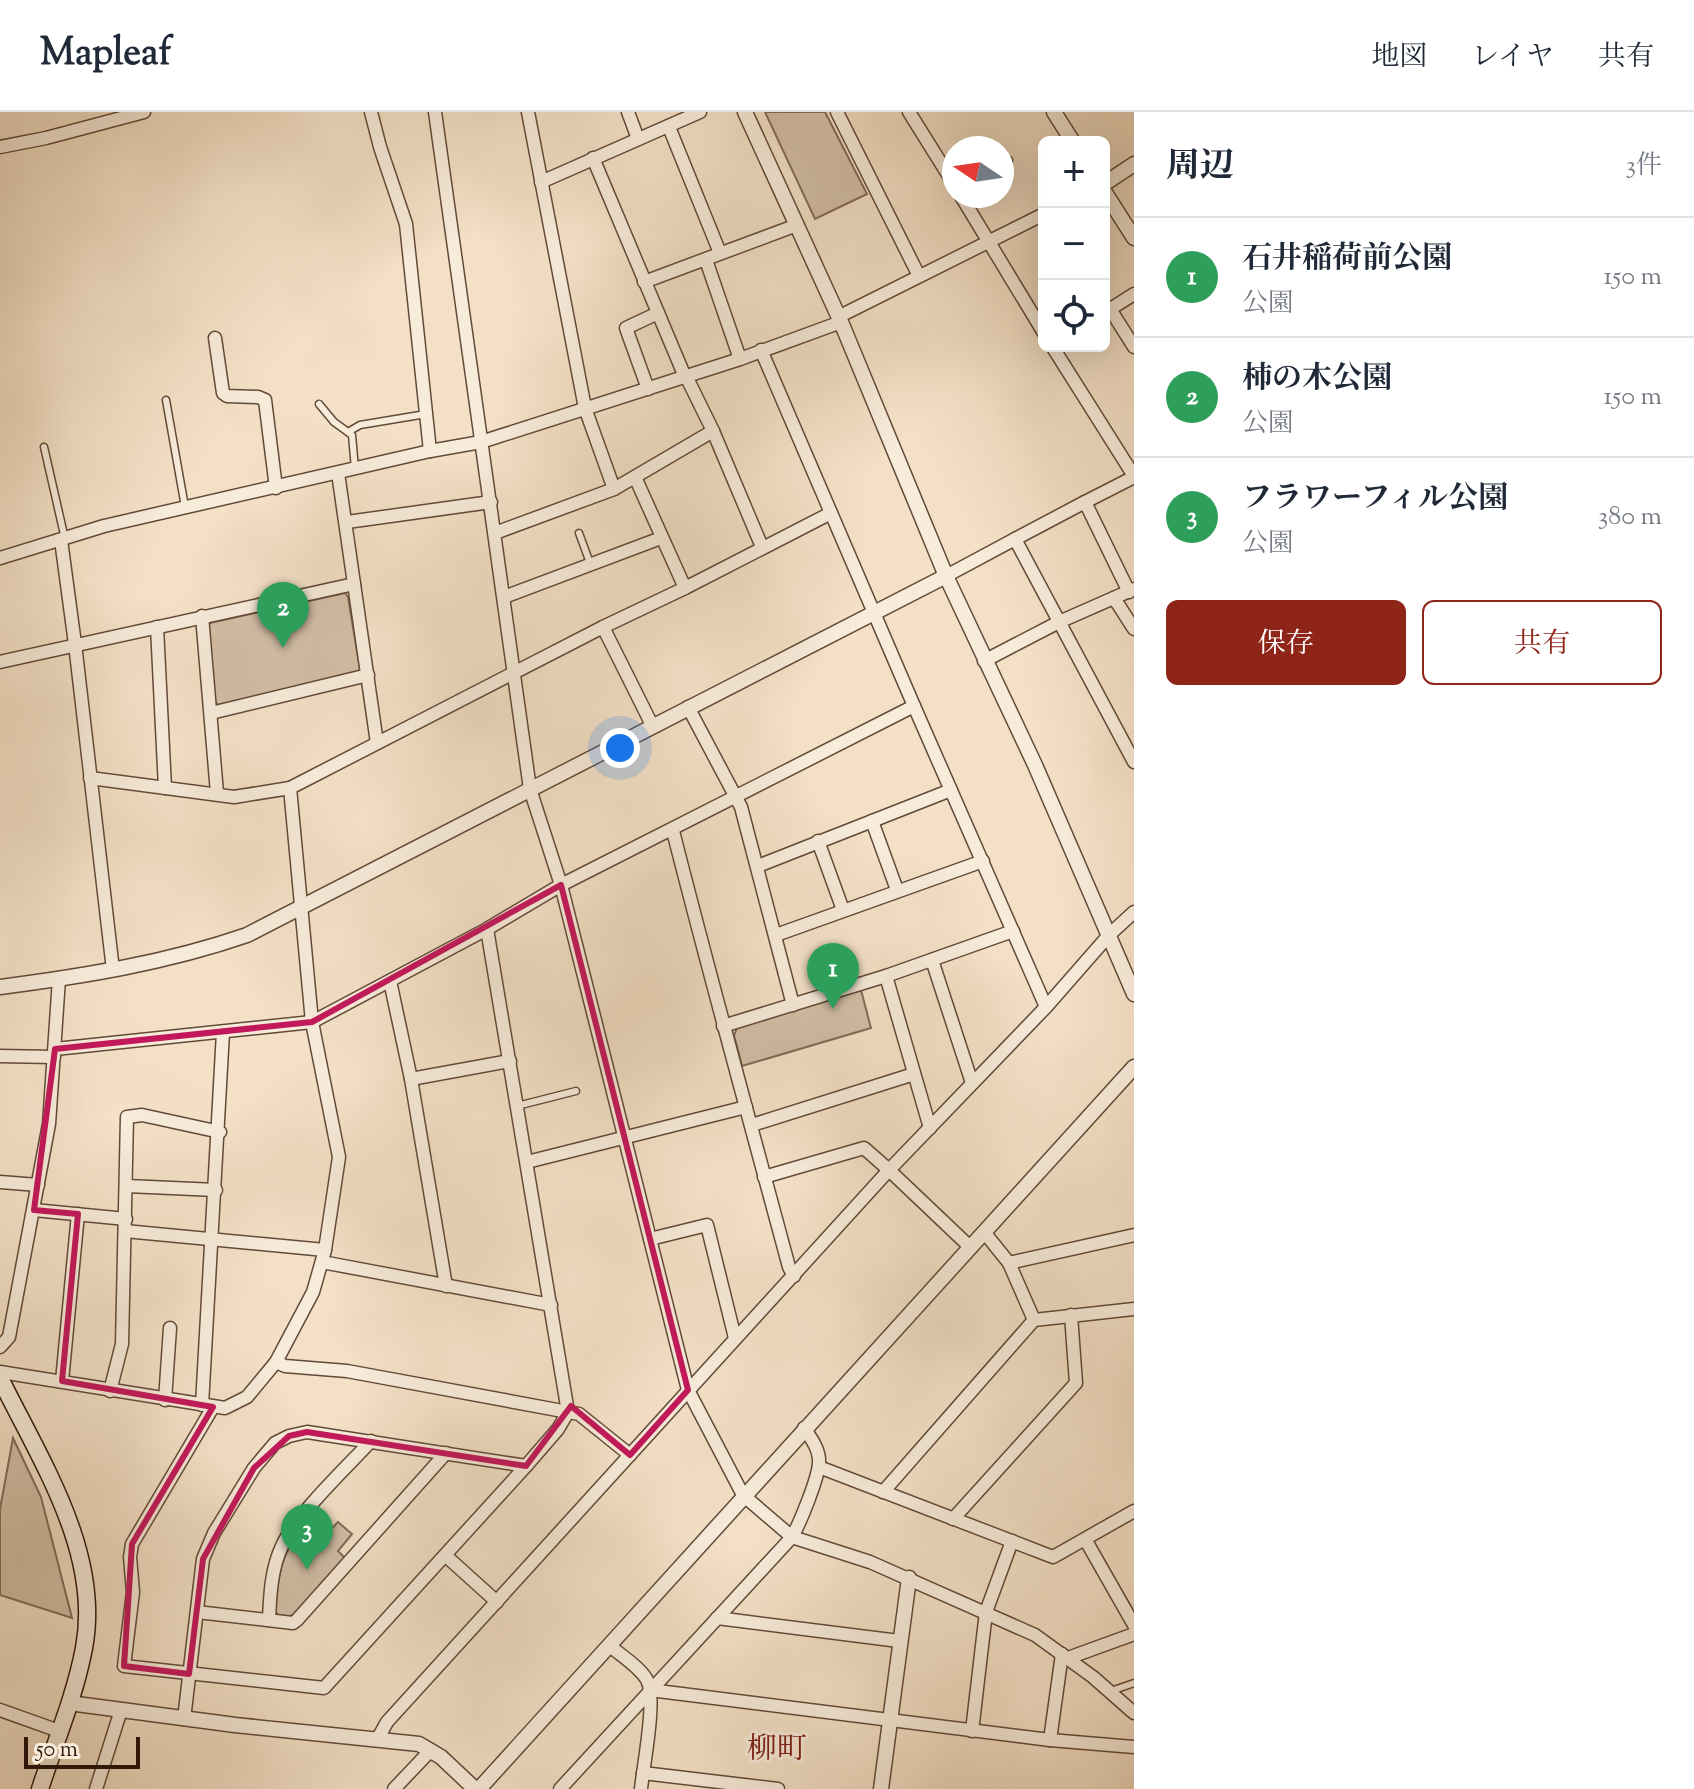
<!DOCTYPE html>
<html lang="ja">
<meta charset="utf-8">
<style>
body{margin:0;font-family:"Sorts Mill Goudy","Noto Serif JP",serif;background:#f2f2f3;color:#1f2937}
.controls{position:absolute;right:24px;top:24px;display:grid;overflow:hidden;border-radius:12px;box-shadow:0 8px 32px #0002}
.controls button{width:72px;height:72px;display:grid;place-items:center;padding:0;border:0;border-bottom:2px solid #e0e1e3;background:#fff;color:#1f2937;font:40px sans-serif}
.compass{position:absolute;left:942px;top:24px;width:72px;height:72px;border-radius:50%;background:#fff;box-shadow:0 8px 32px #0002;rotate:283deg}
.scale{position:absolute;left:24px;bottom:20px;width:116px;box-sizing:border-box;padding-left:8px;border:4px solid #311809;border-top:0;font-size:22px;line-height:28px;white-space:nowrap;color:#311809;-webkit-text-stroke:6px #f7ebda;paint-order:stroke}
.you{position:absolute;left:620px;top:636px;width:28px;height:28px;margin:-20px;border:6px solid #fff;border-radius:50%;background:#1a73e8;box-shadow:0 0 0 12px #1a73e833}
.badge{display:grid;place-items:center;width:52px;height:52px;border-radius:50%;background:#8f2418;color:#fff;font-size:26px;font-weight:700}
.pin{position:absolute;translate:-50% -66px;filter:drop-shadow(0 2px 4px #0008)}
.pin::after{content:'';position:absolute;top:42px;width:28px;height:24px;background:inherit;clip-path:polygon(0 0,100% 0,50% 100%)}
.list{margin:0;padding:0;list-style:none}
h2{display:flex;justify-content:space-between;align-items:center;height:104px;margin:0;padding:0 32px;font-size:34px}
h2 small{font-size:26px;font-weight:400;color:#747a83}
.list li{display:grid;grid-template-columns:52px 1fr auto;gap:24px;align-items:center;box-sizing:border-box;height:120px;padding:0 32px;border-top:2px solid #e0e1e3}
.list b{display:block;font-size:30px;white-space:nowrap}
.list p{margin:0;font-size:26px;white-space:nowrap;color:#747a83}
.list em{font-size:26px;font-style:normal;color:#747a83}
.actions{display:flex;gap:16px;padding:24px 32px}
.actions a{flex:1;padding:18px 0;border:2px solid #8f2418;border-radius:12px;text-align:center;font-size:28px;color:#8f2418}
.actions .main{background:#8f2418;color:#fff}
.icon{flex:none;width:44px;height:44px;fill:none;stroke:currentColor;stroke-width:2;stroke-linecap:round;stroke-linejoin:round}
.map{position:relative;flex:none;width:1134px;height:1677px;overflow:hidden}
header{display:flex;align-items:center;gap:48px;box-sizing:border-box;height:112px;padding:0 40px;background:#fff;border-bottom:2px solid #e0e1e3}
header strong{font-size:38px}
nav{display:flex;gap:44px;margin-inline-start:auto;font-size:28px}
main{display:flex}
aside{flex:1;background:#fff}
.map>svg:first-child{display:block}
.green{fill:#d2bea6;stroke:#826b58;stroke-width:2}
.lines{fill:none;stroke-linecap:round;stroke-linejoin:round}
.service-casing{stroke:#624a38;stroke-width:9}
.minor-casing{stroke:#624a38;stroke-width:15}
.tertiary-casing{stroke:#624a38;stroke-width:17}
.secondary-casing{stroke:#311809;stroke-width:19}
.service{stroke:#f7ebda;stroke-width:6}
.minor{stroke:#f7ebda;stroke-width:12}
.tertiary{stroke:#f7ebda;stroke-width:14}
.secondary{stroke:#f7ebda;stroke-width:16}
.marked{fill:none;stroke:#c2185b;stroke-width:6;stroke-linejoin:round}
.labels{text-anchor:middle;stroke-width:6;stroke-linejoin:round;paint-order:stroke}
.neighbourhood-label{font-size:30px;fill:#7a1f14;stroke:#f7ebda}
</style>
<header>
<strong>Mapleaf</strong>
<nav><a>地図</a><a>レイヤ</a><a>共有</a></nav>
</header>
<main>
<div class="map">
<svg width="1134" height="1677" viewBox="0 0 1134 1677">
<rect width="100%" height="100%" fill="#f3e0c6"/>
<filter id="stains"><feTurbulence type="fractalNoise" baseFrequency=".0025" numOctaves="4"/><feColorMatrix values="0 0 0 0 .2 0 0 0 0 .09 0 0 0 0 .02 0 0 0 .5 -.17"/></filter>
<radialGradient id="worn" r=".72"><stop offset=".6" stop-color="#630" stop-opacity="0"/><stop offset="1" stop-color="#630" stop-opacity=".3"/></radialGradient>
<g class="green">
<polygon points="765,0 825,0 867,82 815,107"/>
<polygon points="345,481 348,485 360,557 357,561 218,593 215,590 207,514 210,511"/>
<polygon points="861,878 871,916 742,954 734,923 737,916"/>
<polygon points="13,1326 41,1385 72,1506 0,1483 0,1397"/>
<path d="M338,1410L352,1422L338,1439L345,1446L297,1501L288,1505L279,1504L275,1499C279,1459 280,1445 304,1411L321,1428Z"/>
</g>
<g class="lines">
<defs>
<g id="service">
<polyline points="1002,52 1009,48"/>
<polyline points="166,288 185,395"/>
<polyline points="319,292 334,310 352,323 355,357"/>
<polyline points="348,320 360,313 426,302"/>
<polyline points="44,335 65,427"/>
<polyline points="579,421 590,451"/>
<polyline points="517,994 576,979"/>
<polyline points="1111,1579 1134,1571"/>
</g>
<g id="minor">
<polyline points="371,0 380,35 406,112 430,339"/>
<polyline points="435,0 530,677 561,773 688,1278 743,1383 792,1425 870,1450 1035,1523 1093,1565 1134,1601"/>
<polyline points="528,0 585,296 614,377"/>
<polyline points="628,0 638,27"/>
<polyline points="837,0 919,164"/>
<polyline points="909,0 954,72"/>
<polyline points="669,15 720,141"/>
<polyline points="0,35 46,26 144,0"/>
<polyline points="593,46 685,265"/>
<polyline points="541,70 700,0"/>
<polyline points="961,84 1044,221"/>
<polyline points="706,148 740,247"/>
<polyline points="644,170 797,113"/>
<polyline points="1110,197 1134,235"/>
<polyline points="1104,201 1134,182"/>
<polyline points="838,205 1044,102"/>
<polyline points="215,226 223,281 227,284 258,285 265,288 276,376"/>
<polyline points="1052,234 1134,364"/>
<polyline points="761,238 914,594 1046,895"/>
<polyline points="686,264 713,319 762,435"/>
<polyline points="648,277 626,216 658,201"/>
<polyline points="338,361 377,631"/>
<polyline points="635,365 685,476 831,401"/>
<polyline points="347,410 491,390"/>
<polyline points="495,421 614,377 713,319"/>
<polyline points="1015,427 1085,390"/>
<polyline points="61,428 75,532 113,858"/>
<polyline points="0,446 104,414 430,339 481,330 740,247 841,210"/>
<polyline points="946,464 1015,427 1134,650"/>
<polyline points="1129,480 1085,390 1134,365"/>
<polyline points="504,485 661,426"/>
<polyline points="1114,486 1134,517"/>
<polyline points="202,504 217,681"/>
<polyline points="157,515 165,676"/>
<polyline points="603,515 685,476"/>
<polyline points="984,549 1059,510 1134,477"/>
<polyline points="0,550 354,472"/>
<polyline points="688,595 741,695 793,893"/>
<polyline points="211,601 368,563"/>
<polyline points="90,666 234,685 290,676 603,515 652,613"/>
<polyline points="872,709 897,778"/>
<path d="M673,719C710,865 750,1010 789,1155L794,1164"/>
<polyline points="818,729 843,798"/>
<polyline points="758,754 951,678"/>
<polyline points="776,823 983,749"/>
<polyline points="932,848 972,971"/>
<polyline points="886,864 930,1016"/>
<polyline points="390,869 411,967 446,1174"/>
<polyline points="723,914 886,864 1013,819"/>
<polyline points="55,937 312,910 487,817 561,773 914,594"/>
<polyline points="0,944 54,945"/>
<polyline points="411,967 510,949"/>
<polyline points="752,1013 914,962"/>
<polyline points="527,1050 746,995"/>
<polyline points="0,1070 38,1073"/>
<polyline points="127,1074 216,1078"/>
<polyline points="34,1098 126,1107"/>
<polyline points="125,1119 325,1138"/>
<polyline points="984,1120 1009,1151 1034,1208"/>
<polyline points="650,1127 707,1113 735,1226"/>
<polyline points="969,1134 889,1058 1046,895 1109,823 1134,800"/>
<polyline points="322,1150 551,1193"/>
<polyline points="1009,1151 1134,1123"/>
<polyline points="0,1235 9,1225 49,1012 59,867"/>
<polyline points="276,1250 285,1254 347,1259 579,1302 630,1343"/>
<polyline points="0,1260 225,1296 247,1285 276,1250 313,1180 325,1138 339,1045 312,910 290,676"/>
<polyline points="62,1269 78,1102"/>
<polyline points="110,1279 122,1232 127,1005 142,1003 220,1020"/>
<polyline points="165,1288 170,1216"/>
<polyline points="202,1293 223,920"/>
<polyline points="213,1295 132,1432 130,1445 133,1480 124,1554 324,1576 526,1354"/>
<polyline points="819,1355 1053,1445 1134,1399"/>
<polyline points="883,1380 1034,1208 1134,1197"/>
<polyline points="953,1407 1076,1271 1071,1203"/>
<polyline points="1085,1427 1134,1513"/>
<polyline points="446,1444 497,1490"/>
<polyline points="197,1500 293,1511 297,1508 446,1341"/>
<polyline points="717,1506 899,1529"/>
<path d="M269,1508C270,1484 271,1457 282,1434C296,1403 346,1356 371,1329"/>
<path d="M609,1533C620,1543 640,1555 647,1568C657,1586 643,1655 641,1677"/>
<polyline points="1068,1546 1134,1522"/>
<polyline points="650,1578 1050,1628 1134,1635"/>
<polyline points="0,1598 59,1619"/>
<polyline points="184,1607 203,1447 214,1421 254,1356 275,1331 289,1324 307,1320 526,1354 558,1317 568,1300 487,817"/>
<polyline points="972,1619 986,1500 1012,1429"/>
<polyline points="377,1628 387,1610 889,1058 864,1036 764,1065"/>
<polyline points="1050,1628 1062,1542"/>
<polyline points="643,1661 778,1677"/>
<polyline points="96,1677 121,1598"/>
<polyline points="394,1677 431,1638"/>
<path d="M560,1677L792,1425C800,1411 818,1367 819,1351C820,1338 811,1326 804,1316"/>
</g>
<g id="tertiary">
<polyline points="745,0 841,210 946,464 1035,653 1134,882"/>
<polyline points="1054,0 1073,30"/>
<polyline points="1104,72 1134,52"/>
<polyline points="1104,79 1134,126"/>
<path d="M0,875C84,864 166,851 247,823L946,464"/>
<polyline points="69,1591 235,1613 419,1632 441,1645 475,1677"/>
<polyline points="479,1677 1134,955"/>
<polyline points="881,1677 909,1466"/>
</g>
<path id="secondary" d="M0,1266C40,1348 102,1441 84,1536C75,1584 55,1631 40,1677"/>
</defs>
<use href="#service" class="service-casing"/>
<use href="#minor" class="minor-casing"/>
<use href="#tertiary" class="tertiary-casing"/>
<use href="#secondary" class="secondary-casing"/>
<use href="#service" class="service"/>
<use href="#minor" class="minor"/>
<use href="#tertiary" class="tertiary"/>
<use href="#secondary" class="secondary"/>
</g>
<path class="marked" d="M561,773L688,1278L630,1343L571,1294L526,1354L307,1320L289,1324L254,1356L203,1447L189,1562L124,1554L132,1432L213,1295L62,1269L78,1102L34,1098L55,937L312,910Z"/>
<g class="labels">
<g class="neighbourhood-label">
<text x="777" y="1646">柳町</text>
</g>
</g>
<rect width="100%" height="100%" filter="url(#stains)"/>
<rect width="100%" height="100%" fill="url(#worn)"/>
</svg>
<div class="controls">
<button>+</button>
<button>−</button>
<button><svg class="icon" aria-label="locate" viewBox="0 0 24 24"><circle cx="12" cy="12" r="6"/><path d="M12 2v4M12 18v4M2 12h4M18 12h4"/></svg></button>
</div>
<svg class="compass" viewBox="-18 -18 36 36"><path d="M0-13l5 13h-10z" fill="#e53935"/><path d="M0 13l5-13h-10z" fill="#747a83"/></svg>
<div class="scale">50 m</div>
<div class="you"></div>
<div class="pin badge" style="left:833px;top:897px;background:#2e9e5b">1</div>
<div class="pin badge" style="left:283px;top:536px;background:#2e9e5b">2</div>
<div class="pin badge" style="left:307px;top:1458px;background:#2e9e5b">3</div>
</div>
<aside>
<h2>周辺<small>3件</small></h2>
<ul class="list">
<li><span class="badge" style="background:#2e9e5b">1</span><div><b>石井稲荷前公園</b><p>公園</p></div><em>150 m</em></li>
<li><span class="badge" style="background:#2e9e5b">2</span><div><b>柿の木公園</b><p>公園</p></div><em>150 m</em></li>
<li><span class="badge" style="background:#2e9e5b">3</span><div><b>フラワーフィル公園</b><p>公園</p></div><em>380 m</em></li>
</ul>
<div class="actions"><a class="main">保存</a><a>共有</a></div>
</aside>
</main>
